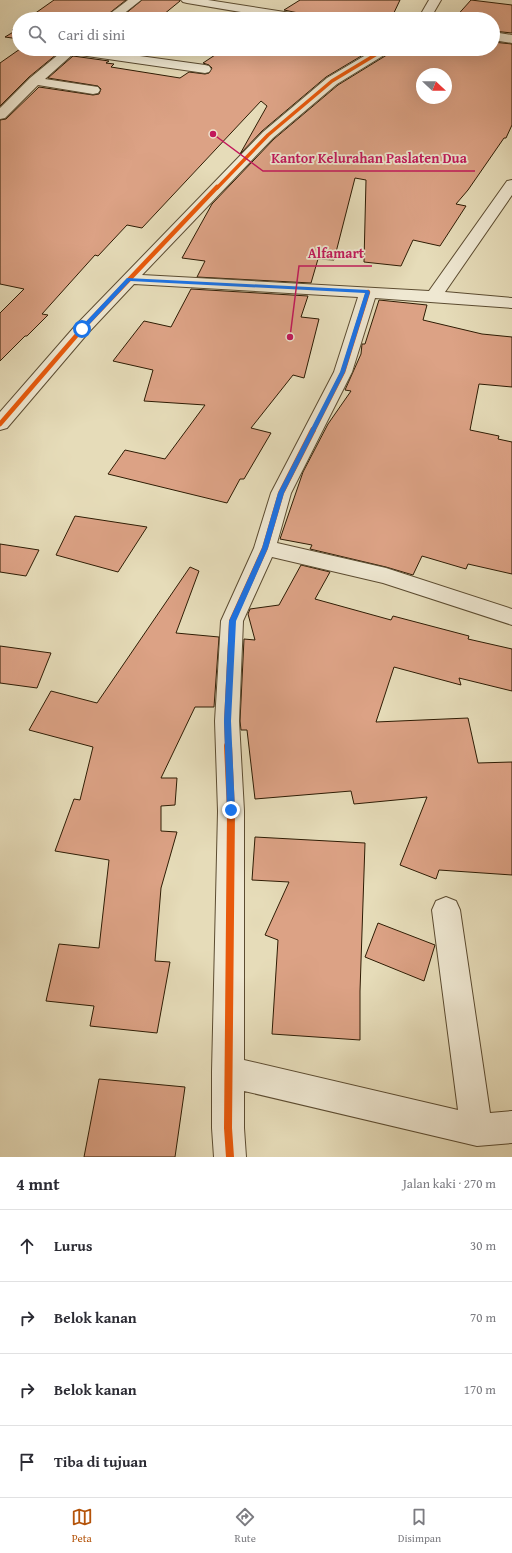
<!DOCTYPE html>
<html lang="id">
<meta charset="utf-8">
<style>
body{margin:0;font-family:"Gentium Book Plus",serif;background:#f2f2f3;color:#2b2b33}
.compass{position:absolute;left:416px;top:68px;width:36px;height:36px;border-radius:50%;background:#fff;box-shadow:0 4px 16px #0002;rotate:112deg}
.stop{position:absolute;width:12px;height:12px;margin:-9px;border:3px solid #1a73e8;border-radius:50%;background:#fff}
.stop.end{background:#1a73e8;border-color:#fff;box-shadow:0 1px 4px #0008}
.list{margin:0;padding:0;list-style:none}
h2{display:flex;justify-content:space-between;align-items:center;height:52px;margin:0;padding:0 16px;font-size:17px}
h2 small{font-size:13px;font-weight:400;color:#7c7c81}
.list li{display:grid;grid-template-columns:26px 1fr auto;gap:12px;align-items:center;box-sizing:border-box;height:72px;padding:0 16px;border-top:1px solid #e1e1e2}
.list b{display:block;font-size:15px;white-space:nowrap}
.list em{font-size:13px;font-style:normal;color:#7c7c81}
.icon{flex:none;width:22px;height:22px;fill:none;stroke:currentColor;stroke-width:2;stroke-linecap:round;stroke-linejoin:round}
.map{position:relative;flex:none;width:512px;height:1157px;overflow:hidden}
.search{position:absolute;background:#fff;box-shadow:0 4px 16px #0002;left:12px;right:12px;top:12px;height:44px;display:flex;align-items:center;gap:10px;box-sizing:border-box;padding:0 14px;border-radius:22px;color:#7c7c81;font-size:15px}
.sheet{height:340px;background:#fff}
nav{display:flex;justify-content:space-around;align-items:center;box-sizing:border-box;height:56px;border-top:1px solid #e1e1e2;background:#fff;font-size:11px;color:#7c7c81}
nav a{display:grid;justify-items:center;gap:2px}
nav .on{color:#b45309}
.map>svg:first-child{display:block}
.building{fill:#dca285;stroke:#2e1c04;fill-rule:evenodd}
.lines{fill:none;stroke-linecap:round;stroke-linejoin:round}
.minor-casing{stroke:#5c4c31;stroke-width:2}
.minor{fill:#efe8d2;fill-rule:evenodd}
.cycleway-far3-casing{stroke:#efe8d2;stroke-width:5}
.cycleway-far2-casing{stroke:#efe8d2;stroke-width:6}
.cycleway-far1-casing{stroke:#efe8d2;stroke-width:8}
.cycleway-casing{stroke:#efe8d2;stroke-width:10}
.cycleway-far3{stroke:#e8590c;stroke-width:3.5}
.cycleway-far2{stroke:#e8590c;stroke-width:4.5}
.cycleway-far1{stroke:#e8590c;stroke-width:6}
.cycleway{stroke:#e8590c;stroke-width:8}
.route{fill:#1a73e8}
.leader{fill:none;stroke:#c2185b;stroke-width:1.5}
.callout-dot{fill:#c2185b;stroke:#efe8d2;stroke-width:1.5}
.callout-label{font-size:14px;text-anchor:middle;font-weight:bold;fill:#c2185b;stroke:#efe8d2;stroke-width:3.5;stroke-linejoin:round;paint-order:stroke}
</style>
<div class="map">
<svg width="512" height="1157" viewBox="0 0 512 1157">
<rect width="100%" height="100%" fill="#e6dcb9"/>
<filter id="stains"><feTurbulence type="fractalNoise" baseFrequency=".005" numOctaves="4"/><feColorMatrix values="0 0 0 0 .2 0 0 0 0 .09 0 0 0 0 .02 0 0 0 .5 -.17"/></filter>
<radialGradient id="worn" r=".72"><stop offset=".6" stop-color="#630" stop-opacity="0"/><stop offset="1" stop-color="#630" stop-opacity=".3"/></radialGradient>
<g class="building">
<polygon points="54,0 126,0 102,19 27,19"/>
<polygon points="142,0 180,0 180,1 158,19 119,19"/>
<polygon points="300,0 400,0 391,19 311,19 308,15 284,10"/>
<polygon points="471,0 512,5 512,33 493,31 493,19 454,19"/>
<polygon points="19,25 19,39 5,37 15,31 12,30"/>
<path d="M493,42L512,44V125L506,138H504L468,190L456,204L466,206L440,246L413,240L401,266L364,262L366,180L355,178L334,260L318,259L311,283L197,277L205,261L182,258L212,204L274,139L338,85L390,53L392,49H493ZM422,74H446V98H422Z"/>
<polygon points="20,49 63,49 29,77 0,106 0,63"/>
<polygon points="224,49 373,49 326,77 262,131 240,154 267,106 261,101 142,228 127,225 98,256 95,255 42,314 48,315 27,336 25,336 0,361 0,313 24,289 0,284 0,120 6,119 39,87 93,95 99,94 101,89 98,86 48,78 73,56 109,61 106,63 114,64 111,67 180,78 189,72 205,74 209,73 212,68 209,65 203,63"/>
<polygon points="191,289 308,296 301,317 319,319 304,378 293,375 251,428 271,433 244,479 240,479 227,503 108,474 125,450 165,459 205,405 144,401 153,370 113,361 144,321 171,327"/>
<polygon points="379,300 427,305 423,320 482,334 512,337 512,387 479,384 470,430 499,436 498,439 512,442 512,574 468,564 466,569 422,556 413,575 386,567 310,549 312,545 280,539 303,472 328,424 351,391 345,390 361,354 362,344 365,344"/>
<polygon points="75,516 147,527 118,572 56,555"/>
<polygon points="0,544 39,550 26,576 0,572"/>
<polygon points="301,565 330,572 315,599 391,620 393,616 469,636 468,639 512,649 512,691 459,678 461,685 394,667 376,722 468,718 478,763 512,762 512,875 439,870 436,879 400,865 427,797 354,804 351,791 255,799 247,730 241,730 240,721 244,639 255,640 248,614 250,609 279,605"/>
<polygon points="190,567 199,571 176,633 219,637 214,707 195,707 161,778 177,778 175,805 161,806 161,831 177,832 161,888 155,961 170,962 157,1033 90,1026 94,1006 46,1001 59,944 99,948 109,860 55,851 74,799 80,800 93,747 29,730 51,691 97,703"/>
<polygon points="0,646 51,653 37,688 0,683"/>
<polygon points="255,837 365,843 360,991 360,1040 272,1034 278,940 265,935 289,882 252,880"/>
<polygon points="378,923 435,945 424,981 365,957"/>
<polygon points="99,1079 185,1087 175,1157 84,1157"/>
</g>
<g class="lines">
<defs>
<g id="minor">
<polygon points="128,0 141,0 117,19 103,19"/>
<polygon points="181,0 208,0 304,15 308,16 310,19 282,19 187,3 183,2"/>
<polygon points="429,0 441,0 430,19 418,19"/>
<polygon points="493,32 512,35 512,43 493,40"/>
<polygon points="65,49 89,49 205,65 209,66 211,69 209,72 205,73 73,54 45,79 98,87 100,90 98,93 93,94 38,85 5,118 0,119 0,108 30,78"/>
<polygon points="376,49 391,49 389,52 337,84 273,138 142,275 429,291 507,181 512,180 512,195 445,292 512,298 512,308 375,298 352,372 291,493 277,543 386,568 512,609 512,625 383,583 272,557 243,621 239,721 244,811 244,1060 458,1110 432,910 436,901 446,897 456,901 460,910 490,1113 512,1111 512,1143 477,1146 244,1091 244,1128 246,1157 214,1157 212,1128 212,1072 218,811 215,721 221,621 254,548 271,493 334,372 358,297 134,284 88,333 7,428 0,430 0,412 76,325 263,132 327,78"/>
</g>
</defs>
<use href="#minor" class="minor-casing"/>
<use href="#minor" class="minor"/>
<defs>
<polyline id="cycleway-far3" points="217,188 268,135 332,81 385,49"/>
<g id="cycleway-far2">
<polyline points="0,424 82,329 217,187"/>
<polyline points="313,431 343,372 368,292"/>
</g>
<polyline id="cycleway-far1" points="228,747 227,721 232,621 265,548 281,493 313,430"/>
<polyline id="cycleway" points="228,746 231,811 228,1128 230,1157"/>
</defs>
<use href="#cycleway-far3" class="cycleway-far3-casing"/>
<use href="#cycleway-far2" class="cycleway-far2-casing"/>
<use href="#cycleway-far1" class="cycleway-far1-casing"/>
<use href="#cycleway" class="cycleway-casing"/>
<use href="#cycleway-far3" class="cycleway-far3"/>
<use href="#cycleway-far2" class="cycleway-far2"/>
<use href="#cycleway-far1" class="cycleway-far1"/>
<use href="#cycleway" class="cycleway"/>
</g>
<polygon class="route" points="127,278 368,290 370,292 345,372 284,493 268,548 236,621 231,721 235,810 231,814 227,810 224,721 229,621 262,548 278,493 340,372 365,293 130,281 84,330 80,330 80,328"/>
<path class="leader" d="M213 134L263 171H475M290 337L299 266H372"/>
<g class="callout-dot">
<circle cx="213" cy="134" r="4"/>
<circle cx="290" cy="337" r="4"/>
</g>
<g class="callout-label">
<text x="369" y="163">Kantor Kelurahan Paslaten Dua</text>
<text x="336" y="258">Alfamart</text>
</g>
<rect width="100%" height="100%" filter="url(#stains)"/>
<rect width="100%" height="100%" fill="url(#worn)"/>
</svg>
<svg class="compass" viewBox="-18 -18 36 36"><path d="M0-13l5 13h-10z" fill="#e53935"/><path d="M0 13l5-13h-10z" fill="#7c7c81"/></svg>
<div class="stop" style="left:82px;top:329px"></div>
<div class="stop end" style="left:231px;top:810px"></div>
<div class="search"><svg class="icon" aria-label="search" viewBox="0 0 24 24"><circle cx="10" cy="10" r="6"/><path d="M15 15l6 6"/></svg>Cari di sini</div>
</div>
<section class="sheet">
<h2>4 mnt<small>Jalan kaki · 270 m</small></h2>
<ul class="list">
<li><svg class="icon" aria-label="ahead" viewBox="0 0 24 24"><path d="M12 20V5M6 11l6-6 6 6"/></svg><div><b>Lurus</b></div><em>30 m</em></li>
<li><svg class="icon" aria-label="right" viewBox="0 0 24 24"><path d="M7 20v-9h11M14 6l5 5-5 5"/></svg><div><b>Belok kanan</b></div><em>70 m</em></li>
<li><svg class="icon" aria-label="right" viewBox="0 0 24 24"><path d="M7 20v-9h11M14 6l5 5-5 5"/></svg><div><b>Belok kanan</b></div><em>170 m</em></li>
<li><svg class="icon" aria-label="arrive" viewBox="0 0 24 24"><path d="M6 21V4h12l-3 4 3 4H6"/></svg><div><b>Tiba di tujuan</b></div></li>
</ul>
</section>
<nav>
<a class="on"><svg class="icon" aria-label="map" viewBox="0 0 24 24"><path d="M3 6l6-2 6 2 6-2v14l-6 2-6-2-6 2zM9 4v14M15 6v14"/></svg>Peta</a>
<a><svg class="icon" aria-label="directions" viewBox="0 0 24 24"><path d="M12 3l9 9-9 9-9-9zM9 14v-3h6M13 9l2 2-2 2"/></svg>Rute</a>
<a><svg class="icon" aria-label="saved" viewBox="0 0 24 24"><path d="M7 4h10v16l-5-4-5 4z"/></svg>Disimpan</a>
</nav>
